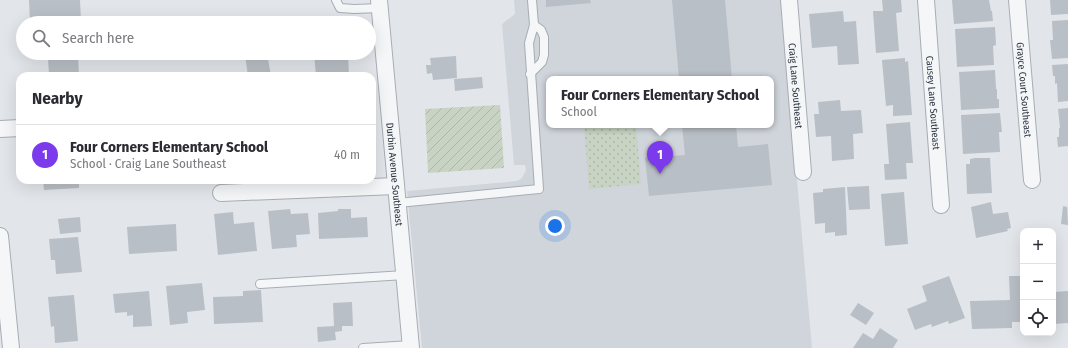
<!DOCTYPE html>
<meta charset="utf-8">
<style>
body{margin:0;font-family:"Fira Sans Condensed",sans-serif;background:#f7f7f7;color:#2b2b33}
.controls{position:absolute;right:12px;bottom:12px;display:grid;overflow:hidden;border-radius:8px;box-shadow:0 4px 16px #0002}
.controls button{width:36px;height:36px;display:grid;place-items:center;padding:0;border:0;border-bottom:1px solid #e1e1e2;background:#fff;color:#2b2b33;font:20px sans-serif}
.you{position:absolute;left:555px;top:226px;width:14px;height:14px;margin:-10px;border:3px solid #fff;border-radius:50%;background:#1a73e8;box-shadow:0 0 0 6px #1a73e833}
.badge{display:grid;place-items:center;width:26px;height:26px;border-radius:50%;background:#7c3aed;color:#fff;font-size:13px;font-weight:700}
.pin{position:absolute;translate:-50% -33px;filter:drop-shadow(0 1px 2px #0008)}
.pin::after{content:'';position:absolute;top:21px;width:14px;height:12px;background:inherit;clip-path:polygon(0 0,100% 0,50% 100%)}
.popup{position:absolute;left:546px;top:76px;width:228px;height:52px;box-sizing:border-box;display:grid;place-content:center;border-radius:8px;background:#fff;filter:drop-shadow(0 1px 3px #0005);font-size:13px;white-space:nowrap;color:#7c7c81}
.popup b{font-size:15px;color:#2b2b33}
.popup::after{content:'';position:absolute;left:50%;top:100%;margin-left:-8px;border:8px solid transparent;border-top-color:#fff}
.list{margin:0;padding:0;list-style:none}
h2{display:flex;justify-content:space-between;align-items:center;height:52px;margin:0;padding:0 16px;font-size:17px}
h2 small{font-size:13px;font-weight:400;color:#7c7c81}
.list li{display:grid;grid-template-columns:26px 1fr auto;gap:12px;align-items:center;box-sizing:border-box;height:60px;padding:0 16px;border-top:1px solid #e1e1e2}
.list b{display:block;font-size:15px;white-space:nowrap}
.list p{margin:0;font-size:13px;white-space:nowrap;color:#7c7c81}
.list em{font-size:13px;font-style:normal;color:#7c7c81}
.icon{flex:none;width:22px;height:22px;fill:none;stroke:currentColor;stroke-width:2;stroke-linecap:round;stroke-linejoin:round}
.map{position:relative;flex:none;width:1068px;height:348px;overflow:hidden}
.search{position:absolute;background:#fff;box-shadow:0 4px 16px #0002;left:16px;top:16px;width:360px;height:44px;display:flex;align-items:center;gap:10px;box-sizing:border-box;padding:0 14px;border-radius:22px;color:#7c7c81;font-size:15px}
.panel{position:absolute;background:#fff;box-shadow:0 4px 16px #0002;left:16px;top:72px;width:360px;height:112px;border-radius:12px}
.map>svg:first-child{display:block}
.built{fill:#d0d5db;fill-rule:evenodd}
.park{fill:url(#park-dots)}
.garden{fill:url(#garden-furrows)}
.building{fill:#b9bfc6}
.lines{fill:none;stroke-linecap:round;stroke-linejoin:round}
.service-casing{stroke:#a7adb4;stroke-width:10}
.minor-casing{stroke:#a7adb4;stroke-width:18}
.service{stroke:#f5f6f8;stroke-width:8}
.minor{stroke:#f5f6f8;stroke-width:16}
.labels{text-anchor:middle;stroke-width:3;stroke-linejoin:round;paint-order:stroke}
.street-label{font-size:10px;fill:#2b3541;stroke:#f2f4f7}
</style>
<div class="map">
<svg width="1068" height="348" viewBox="0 0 1068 348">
<defs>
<pattern id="park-dots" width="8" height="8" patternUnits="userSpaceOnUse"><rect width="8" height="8" fill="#c9d3c4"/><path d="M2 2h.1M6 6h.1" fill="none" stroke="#adb6aa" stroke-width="1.8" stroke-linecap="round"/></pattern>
<pattern id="garden-furrows" width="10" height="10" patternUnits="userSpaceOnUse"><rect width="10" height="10" fill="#c9d3c4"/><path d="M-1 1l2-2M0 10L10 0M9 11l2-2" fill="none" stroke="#adb6aa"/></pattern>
</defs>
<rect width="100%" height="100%" fill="#e2e6ea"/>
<path class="built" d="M514,0H781L812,348H422L407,191L517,181L522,178L526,170L525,165H514L502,24L515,14ZM549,79H771V125H549Z"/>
<polygon class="park" points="600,125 636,125 641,184 589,189 584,127"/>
<polygon class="garden" points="500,105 504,168 428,173 425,109"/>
<g class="building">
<polygon points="29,0 80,0 81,21 30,23"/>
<polygon points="546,0 590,0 591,3 546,7"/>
<polygon points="672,0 725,0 732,79 679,79"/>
<polygon points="882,0 901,0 902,12 896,13 899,51 876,53 873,11 883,11"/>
<polygon points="952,0 989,0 991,11 992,11 993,21 954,24"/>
<polygon points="1050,0 1068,0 1068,14 1051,15"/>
<polygon points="843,11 844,22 856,21 859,64 838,65 837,46 812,48 809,14"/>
<polygon points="1068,20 1068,58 1052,59 1050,40 1053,40 1052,21"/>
<polygon points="995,27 996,45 993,46 994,65 957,67 955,29"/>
<polygon points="258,53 267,53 271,76 248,76 245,55"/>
<polygon points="314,53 348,53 349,76 316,76"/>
<polygon points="78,56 79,76 49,76 48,58"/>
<polygon points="456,56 457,78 433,80 432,73 427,74 426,65 431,65 430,58"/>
<polygon points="905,58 905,62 908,61 912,115 893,116 893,105 886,106 882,60"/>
<polygon points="1068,64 1068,101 1058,102 1057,83 1055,84 1055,76 1053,76 1052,65"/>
<polygon points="995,70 996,89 997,89 997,99 999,99 999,108 961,110 959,72"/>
<polygon points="482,77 483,88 455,91 454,79"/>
<polygon points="840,100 841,111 861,110 863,133 853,134 854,159 832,161 831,136 816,137 814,114 819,114 818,102"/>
<polygon points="1068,108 1068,146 1058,147 1057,137 1059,137 1059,128 1060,128 1058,109"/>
<polygon points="1000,113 1002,132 999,132 1000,152 963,154 961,115"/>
<polygon points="910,122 913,163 906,163 907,179 885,180 884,164 889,164 886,124"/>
<polygon points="682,125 736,125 738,147 768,144 772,185 649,196 645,158 685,155"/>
<polygon points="975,158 990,158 992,193 967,194 966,164 970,164 970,159"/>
<polygon points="43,180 79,180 79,188 44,190"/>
<rect x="153" y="180" width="29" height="4"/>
<polygon points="869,186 870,209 849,210 847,187"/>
<polygon points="845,187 847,235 835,236 835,232 825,233 825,223 815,224 813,193 823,192 823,189"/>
<polygon points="904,192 908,244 885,246 881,194"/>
<polygon points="991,202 993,214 1008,212 1011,228 1007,229 1008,231 976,238 971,207"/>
<polygon points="1067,204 1068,225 1061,224 1063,206 1067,207"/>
<polygon points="290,209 291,214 308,213 310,234 296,235 297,247 272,249 268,211"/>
<polygon points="338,209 351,209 351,218 367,217 368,237 319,239 318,213 338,211"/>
<polygon points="233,212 234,224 254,222 257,251 218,255 214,214"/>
<polygon points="80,217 81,232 60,234 58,219"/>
<polygon points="176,224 177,251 129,254 127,227"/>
<polygon points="78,237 82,272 56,274 55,260 51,260 49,239"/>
<polygon points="949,276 965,318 949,324 948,321 932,327 931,324 915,330 907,309 927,301 922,286"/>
<polygon points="1009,276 1023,276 1023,322 1012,322 1012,328 972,329 970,301 1010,300"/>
<polygon points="202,283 205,310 187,312 188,323 170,325 166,286"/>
<polygon points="261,290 263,322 214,324 213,297 243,296 243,291"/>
<polygon points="149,291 152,326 133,327 133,315 127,316 127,312 115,313 113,294"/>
<polygon points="1068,291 1068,323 1053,324 1054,292"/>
<polygon points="74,295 78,341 55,343 54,326 51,327 48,297"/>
<polygon points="352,302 353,326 342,326 342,331 335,332 336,340 318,342 317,327 334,326 333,303"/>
<polygon points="858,303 874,313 866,325 850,315"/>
<polygon points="880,328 898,340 893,348 853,348 863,333 873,339"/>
</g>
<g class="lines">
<defs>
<g id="service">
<polyline points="336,0 340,8 354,9 380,8"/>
<polyline points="530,74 542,62 544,55 544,37 541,30 534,25"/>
<polyline points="398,203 539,189 529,43 534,25 532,0"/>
<polyline points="260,284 405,275"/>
<polyline points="363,348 411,345"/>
</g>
<g id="minor">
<path id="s1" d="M379,0L411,348"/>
<path id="s2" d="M789,0L803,172"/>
<path id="s3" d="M926,0L941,205"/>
<path id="s4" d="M1017,0L1032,180"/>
<polyline points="0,129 20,128"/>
<polyline points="221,193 396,186"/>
<polyline points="0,236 11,348"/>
</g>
</defs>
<use href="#service" class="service-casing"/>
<use href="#minor" class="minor-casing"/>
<use href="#service" class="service"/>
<use href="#minor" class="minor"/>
</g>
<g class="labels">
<g class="street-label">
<text dy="4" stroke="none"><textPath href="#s2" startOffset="86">Craig Lane Southeast</textPath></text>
<text dy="4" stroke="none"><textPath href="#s4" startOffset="90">Grayce Court Southeast</textPath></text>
<text dy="4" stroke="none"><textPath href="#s3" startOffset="103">Causey Lane Southeast</textPath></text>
<text dy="4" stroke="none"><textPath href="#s1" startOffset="175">Durbin Avenue Southeast</textPath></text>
</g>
</g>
</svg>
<div class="controls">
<button>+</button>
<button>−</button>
<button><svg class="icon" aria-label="locate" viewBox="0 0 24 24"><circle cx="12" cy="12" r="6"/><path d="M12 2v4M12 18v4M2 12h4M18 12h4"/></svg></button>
</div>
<div class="you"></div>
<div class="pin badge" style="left:660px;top:174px">1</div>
<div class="popup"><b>Four Corners Elementary School</b>School</div>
<div class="search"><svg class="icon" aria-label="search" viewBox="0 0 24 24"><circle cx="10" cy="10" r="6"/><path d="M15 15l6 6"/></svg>Search here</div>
<section class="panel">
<h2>Nearby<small></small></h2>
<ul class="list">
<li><span class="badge">1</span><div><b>Four Corners Elementary School</b><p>School · Craig Lane Southeast</p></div><em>40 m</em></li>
</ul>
</section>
</div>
